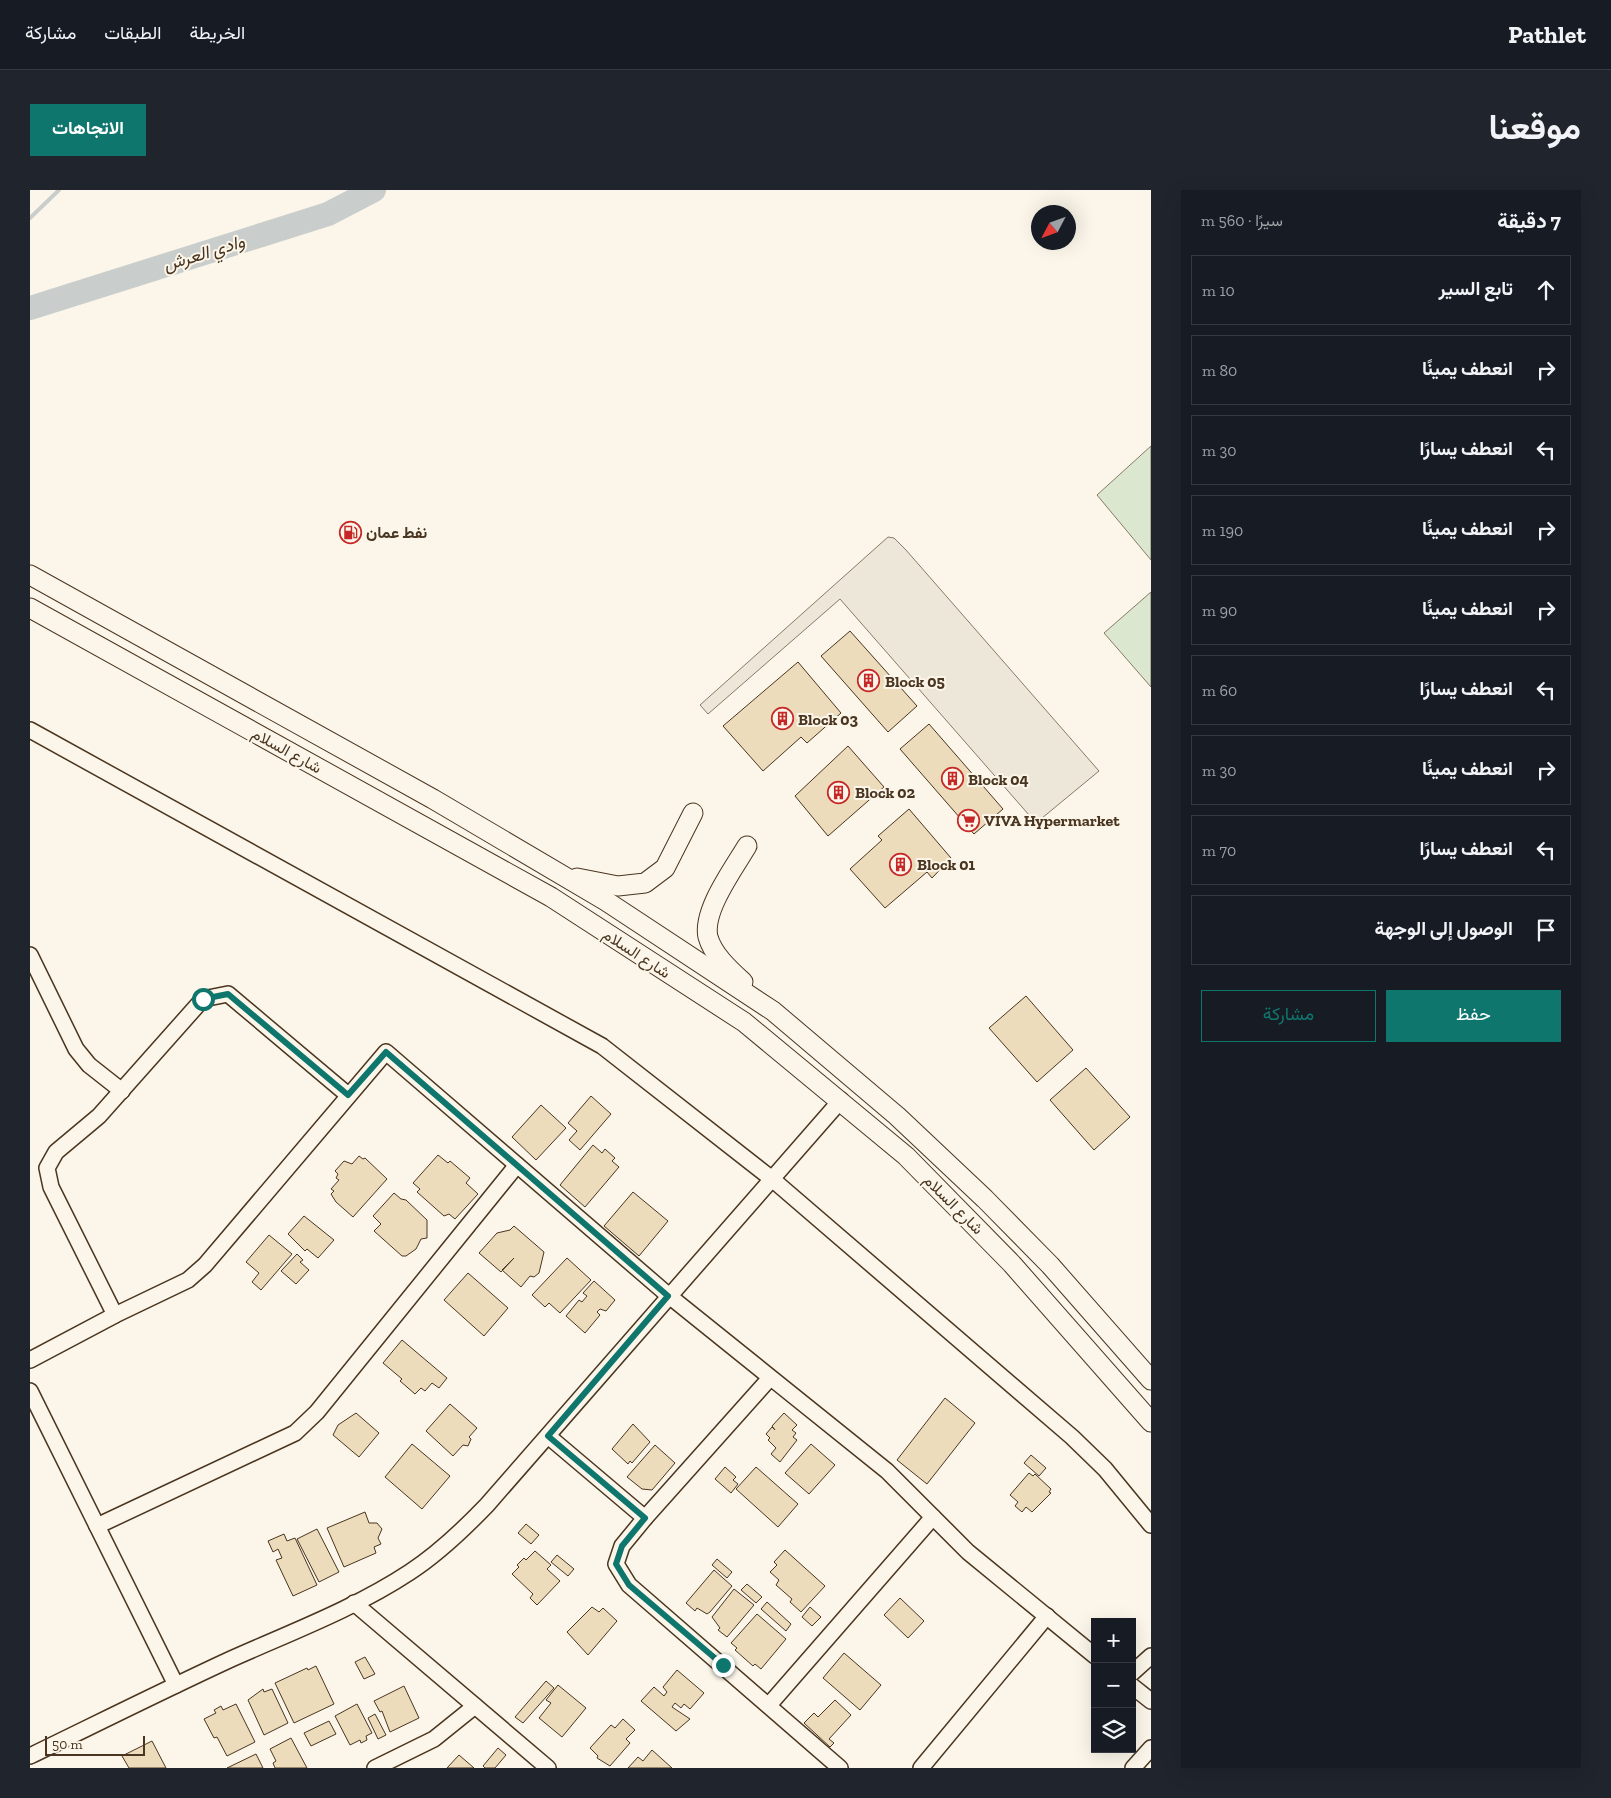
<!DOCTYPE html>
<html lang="ar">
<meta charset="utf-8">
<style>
body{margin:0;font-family:"Zilla Slab",Vazirmatn,serif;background:#20242c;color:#f1f3f6;direction:rtl}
.controls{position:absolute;right:15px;bottom:15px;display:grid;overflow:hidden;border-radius:0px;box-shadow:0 5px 20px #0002}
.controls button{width:45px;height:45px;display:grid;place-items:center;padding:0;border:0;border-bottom:1px solid #363941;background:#171b24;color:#f1f3f6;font:25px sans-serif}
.compass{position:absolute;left:1001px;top:15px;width:45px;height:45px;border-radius:50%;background:#171b24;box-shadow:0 5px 20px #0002;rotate:229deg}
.scale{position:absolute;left:15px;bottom:12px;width:100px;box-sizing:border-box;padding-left:5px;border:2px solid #4a3520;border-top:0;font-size:14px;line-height:18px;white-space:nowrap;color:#4a3520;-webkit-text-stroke:4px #fbf6e9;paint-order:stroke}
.stop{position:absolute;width:15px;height:15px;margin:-11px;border:4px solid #0f766e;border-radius:50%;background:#fff}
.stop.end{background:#0f766e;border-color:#fff;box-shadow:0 1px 5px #0008}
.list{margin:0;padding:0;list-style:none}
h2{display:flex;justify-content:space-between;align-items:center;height:65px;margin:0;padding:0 20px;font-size:21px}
h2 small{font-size:16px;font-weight:400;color:#9ea1a6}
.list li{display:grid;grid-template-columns:32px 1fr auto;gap:15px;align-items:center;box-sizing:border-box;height:70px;margin:0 10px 10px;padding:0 10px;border:1px solid #363941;border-radius:0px}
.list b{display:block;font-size:19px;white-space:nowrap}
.list em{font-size:16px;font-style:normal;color:#9ea1a6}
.actions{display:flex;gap:10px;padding:15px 20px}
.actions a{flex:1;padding:11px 0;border:1px solid #0f766e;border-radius:0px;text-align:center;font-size:18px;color:#0f766e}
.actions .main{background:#0f766e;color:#fff}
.icon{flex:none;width:28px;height:28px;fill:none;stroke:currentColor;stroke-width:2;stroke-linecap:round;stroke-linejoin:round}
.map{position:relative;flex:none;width:1121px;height:1578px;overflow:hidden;direction:ltr;border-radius:0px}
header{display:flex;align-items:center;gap:30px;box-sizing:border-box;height:70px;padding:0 25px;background:#171b24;border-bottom:1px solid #363941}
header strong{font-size:24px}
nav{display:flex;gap:28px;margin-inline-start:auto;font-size:18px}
.intro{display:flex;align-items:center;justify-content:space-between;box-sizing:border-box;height:120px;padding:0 30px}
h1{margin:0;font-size:35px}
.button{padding:12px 22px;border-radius:0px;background:#0f766e;color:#fff;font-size:18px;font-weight:700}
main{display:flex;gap:30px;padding:0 30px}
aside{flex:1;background:#171b24;border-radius:0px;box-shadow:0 5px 20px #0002}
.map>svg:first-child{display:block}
.green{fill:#dce7d0;stroke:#887966}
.parking{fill:#ede7d9;stroke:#887966}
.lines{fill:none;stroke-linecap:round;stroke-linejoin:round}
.stream{stroke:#c9cecd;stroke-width:4}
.river{stroke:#c9cecd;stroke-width:24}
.building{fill:#ecdcbc;stroke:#4a3520}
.minor-casing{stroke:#4a3520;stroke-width:18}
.major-casing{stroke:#4a3520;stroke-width:21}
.minor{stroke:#fbf6e9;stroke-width:15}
.major{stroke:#fbf6e9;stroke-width:19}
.route{stroke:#0f766e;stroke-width:6}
.labels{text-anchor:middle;stroke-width:4;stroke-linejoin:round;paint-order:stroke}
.poi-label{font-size:16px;font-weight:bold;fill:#4a3520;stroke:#fbf6e9;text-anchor:start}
.street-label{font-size:16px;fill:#4a3520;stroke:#fbf6e9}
.water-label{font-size:18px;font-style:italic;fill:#4a3520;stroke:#fbf6e9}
</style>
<header>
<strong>Pathlet</strong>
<nav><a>الخريطة</a><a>الطبقات</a><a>مشاركة</a></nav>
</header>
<div class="intro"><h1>موقعنا</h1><a class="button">الاتجاهات</a></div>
<main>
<aside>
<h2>7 دقيقة<small>سيرًا · 560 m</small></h2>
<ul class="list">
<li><svg class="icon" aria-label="ahead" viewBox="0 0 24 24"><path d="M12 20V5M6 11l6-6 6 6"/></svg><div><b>تابع السير</b></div><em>10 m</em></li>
<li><svg class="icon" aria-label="right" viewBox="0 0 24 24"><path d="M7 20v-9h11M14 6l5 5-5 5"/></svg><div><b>انعطف يمينًا</b></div><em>80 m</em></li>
<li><svg class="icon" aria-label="left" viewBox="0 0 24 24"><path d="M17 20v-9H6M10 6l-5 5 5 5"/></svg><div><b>انعطف يسارًا</b></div><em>30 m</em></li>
<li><svg class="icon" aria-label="right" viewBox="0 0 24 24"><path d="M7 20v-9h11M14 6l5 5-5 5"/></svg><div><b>انعطف يمينًا</b></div><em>190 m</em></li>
<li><svg class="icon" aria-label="right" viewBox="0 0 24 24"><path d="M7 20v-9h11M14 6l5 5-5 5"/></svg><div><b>انعطف يمينًا</b></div><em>90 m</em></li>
<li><svg class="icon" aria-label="left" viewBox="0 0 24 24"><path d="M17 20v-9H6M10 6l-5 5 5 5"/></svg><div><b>انعطف يسارًا</b></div><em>60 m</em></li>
<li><svg class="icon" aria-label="right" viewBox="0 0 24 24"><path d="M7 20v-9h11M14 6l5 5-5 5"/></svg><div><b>انعطف يمينًا</b></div><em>30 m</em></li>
<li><svg class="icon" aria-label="left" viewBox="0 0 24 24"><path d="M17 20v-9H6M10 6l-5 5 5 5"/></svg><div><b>انعطف يسارًا</b></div><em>70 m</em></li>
<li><svg class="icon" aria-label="arrive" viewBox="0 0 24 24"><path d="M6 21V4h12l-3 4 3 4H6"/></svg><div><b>الوصول إلى الوجهة</b></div></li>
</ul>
<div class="actions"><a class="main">حفظ</a><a>مشاركة</a></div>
</aside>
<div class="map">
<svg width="1121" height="1578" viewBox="0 0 1121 1578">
<rect width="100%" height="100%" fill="#fbf6e9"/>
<g class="green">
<polygon points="1121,256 1121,370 1067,305"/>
<polygon points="1121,402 1121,497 1074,443"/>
</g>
<polygon class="parking" points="858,347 864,348 876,360 1069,581 1006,633 810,409 678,524 670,515"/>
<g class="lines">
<polyline class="stream" points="0,28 29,0"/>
<polyline class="river" points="0,118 298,24 344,0"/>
</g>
<g class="building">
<polygon points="820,441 887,516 858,542 791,466"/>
<polygon points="768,472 811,523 777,553 771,547 733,581 693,536"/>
<polygon points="899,534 973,619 944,644 870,559"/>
<polygon points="818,556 854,597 798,646 765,606"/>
<polygon points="879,619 921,668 902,688 897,682 855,718 820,679 852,650 848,646"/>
<polygon points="996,806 1043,860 1007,892 959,838"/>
<polygon points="1056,878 1100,927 1064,960 1020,910"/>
<polygon points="561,906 581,924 550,960 539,950 547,941 538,933"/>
<polygon points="511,915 536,938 506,970 482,947"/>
<polygon points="563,955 572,963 575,959 585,968 582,971 589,977 555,1017 530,995"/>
<polygon points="408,965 418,973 420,971 440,988 436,993 448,1004 425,1029 419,1024 414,1026 387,1002 390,999 383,993"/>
<polygon points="329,966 333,969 335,968 357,989 323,1027 306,1012 301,1004 304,1001 301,999 309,990 306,988 308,984 305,981 314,971 322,974"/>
<polygon points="603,1002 638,1031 609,1066 574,1036"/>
<polygon points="364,1003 371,1009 376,1010 397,1030 397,1048 391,1049 386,1059 376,1066 372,1066 344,1041 351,1034 343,1026"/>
<polygon points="274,1026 304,1050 288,1068 277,1059 275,1061 258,1044"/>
<polygon points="484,1036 514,1062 509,1083 504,1087 500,1086 491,1097 472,1080 484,1068 471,1082 449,1063 467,1043 480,1040"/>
<polygon points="239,1045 262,1064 231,1100 222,1092 229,1083 216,1072"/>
<polygon points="267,1064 273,1070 270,1072 279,1080 266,1094 251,1081"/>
<polygon points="537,1068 561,1090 530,1123 519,1113 515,1117 502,1105"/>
<polygon points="438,1083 478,1118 454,1146 414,1110"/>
<polygon points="564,1091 585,1110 576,1121 570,1119 567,1122 570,1125 555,1143 536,1126 549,1110 552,1112 557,1106 553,1103"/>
<polygon points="372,1150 417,1188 409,1198 402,1193 395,1201 391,1198 385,1204 370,1191 372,1189 353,1173"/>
<polygon points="915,1208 945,1233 897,1294 867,1270"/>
<polygon points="420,1214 447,1238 439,1247 441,1249 438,1256 433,1255 423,1266 396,1241"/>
<polygon points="326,1223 349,1243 329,1267 303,1245 308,1235"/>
<polygon points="754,1223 767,1235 762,1240 766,1243 763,1247 767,1250 750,1272 741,1264 746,1258 738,1250 740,1248 736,1244 742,1237 745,1240 742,1236"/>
<polygon points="603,1234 620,1252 602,1273 600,1271 598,1274 582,1259"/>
<polygon points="382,1254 420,1286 392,1319 355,1287"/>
<polygon points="781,1254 805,1275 779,1304 755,1283"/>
<polygon points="625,1255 645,1273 622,1300 612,1299 597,1287"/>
<polygon points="1001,1265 1016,1278 1009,1286 994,1273"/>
<polygon points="695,1277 706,1287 703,1290 708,1294 701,1303 685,1289"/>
<polygon points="726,1277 768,1314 748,1337 706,1299"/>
<polygon points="999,1283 1003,1286 1005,1284 1021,1299 1019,1302 1021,1303 1002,1322 996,1317 992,1322 985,1316 988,1312 980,1305"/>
<polygon points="335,1322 339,1333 347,1333 352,1339 348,1348 351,1354 344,1357 346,1363 314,1377 297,1338"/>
<polygon points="496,1334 509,1345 501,1354 488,1343"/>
<polygon points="287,1339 309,1382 289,1392 267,1349"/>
<polygon points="254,1344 257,1351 265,1348 287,1395 263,1406 246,1370 252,1368 248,1359 243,1362 238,1351"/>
<polygon points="755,1360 795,1396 771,1422 760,1412 762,1409 746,1395 749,1390 740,1382 747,1375 744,1372"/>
<polygon points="505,1361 521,1375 517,1379 530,1391 507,1415 500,1408 503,1404 482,1384 489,1377 487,1375 494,1368 496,1370"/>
<polygon points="527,1365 544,1379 538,1386 521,1372"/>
<polygon points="687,1369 702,1382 697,1388 682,1375"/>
<polygon points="684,1380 702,1396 680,1422 677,1424 667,1418 665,1421 656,1413"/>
<polygon points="717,1394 732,1407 726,1413 711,1400"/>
<polygon points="704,1399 724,1415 697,1447 688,1440 690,1438 682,1427"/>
<polygon points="870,1408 894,1431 878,1448 854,1425"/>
<polygon points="737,1412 761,1434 756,1441 731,1419"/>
<polygon points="562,1417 569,1422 573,1418 587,1431 558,1465 537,1442"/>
<polygon points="780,1417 791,1427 782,1436 772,1427"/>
<polygon points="727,1424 756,1449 731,1479 725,1474 723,1476 705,1460 707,1458 701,1453"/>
<polygon points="814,1463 851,1495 830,1520 793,1488"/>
<polygon points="335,1467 345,1484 334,1489 325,1472"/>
<polygon points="286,1476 304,1514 264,1533 245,1493 277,1478 278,1480"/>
<polygon points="647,1480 674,1503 660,1519 654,1514 651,1518 645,1513 642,1517 660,1529 646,1541 611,1511 624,1497 634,1506 637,1502 633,1497"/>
<polygon points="516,1491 524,1498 493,1533 485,1527"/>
<polygon points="528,1495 556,1518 532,1547 509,1528 521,1513 516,1510"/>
<polygon points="374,1496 389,1528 360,1542 352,1521 350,1522 344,1511"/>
<polygon points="233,1499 234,1502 242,1499 258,1533 234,1545 218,1510"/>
<polygon points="805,1510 821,1525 799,1549 804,1553 800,1557 774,1533 784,1523 788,1527"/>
<polygon points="206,1514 225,1552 197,1566 187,1547 184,1548 174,1529 186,1523 184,1520 191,1516 193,1520"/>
<polygon points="327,1514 342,1543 336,1546 337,1550 331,1553 330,1550 320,1555 305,1526"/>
<polygon points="345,1524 356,1545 348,1549 338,1528"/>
<polygon points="593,1529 605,1540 596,1549 600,1553 580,1576 567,1568 568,1566 560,1558 581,1535 585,1538"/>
<polygon points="299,1531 306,1544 281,1556 274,1543"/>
<polygon points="261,1548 277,1578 245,1578 243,1573 246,1571 240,1559"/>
<polygon points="122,1551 136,1578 99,1578 92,1566"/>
<polygon points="468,1558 476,1565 465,1578 455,1578 453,1576"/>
<polygon points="622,1560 642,1578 598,1578 608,1567 613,1571"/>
<polygon points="226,1564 233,1578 197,1578"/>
<polygon points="429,1565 444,1578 417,1578"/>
</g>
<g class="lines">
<defs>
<g id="minor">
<polyline points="0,540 572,856 742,989 1042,1247 1075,1279 1121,1335"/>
<polyline points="0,765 46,859 59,875 92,901"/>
<polyline points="85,1125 21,997 17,978 26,962 69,926 173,809 198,804 318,905"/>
<polyline points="0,1170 85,1125 158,1090 175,1075 356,862 638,1105 857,1281 938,1362 1065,1466"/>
<polyline points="0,1201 146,1495"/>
<polyline points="518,1246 615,1328 592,1356 586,1374 599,1395 810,1578"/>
<polyline points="615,1328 740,1188"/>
<polyline points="67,1336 265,1243 287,1222 487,975"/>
<polyline points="324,1413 518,1578"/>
<polyline points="1102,1483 1121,1466"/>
<polyline points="1102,1496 1121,1511"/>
<polyline points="739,1515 903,1327"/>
<path d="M0,1566C66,1534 132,1501 199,1470C259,1443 324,1419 380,1382C409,1363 433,1340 457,1315L811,910"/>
<polyline points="345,1578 404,1549 445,1516"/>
<polyline points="891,1578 1017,1426"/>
<polyline points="1103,1578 1121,1558"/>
</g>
<g id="major">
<polyline points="0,385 403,609 576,711 743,821 867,926 955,1009 1020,1075 1121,1190"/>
<polyline points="0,418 521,707 714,832 876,966 982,1074 1121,1232"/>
<polyline points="547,688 588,696 615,693 635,678 663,623"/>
<path d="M713,792C700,780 683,765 678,747C672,721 704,678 717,656"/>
</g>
</defs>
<use href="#minor" class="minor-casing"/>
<use href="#major" class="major-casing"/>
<use href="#minor" class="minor"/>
<use href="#major" class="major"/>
</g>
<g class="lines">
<polyline class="route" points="173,809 198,804 318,905 356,862 638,1106 518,1246 615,1328 592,1356 586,1374 599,1395 693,1475"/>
</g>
<defs>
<symbol id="fuel-ring" viewBox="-11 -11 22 22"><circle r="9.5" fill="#fbf6e9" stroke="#c62828" stroke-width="1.5"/><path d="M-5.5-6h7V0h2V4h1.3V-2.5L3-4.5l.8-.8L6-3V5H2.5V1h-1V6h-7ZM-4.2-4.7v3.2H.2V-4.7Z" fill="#c62828"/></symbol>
<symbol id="building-ring" viewBox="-11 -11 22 22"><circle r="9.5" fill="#fbf6e9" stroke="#c62828" stroke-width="1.5"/><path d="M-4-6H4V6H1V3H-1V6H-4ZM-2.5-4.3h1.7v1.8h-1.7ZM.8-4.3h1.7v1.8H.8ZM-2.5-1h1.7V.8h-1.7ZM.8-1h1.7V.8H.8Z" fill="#c62828"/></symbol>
<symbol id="supermarket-ring" viewBox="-11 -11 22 22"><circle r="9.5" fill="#fbf6e9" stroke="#c62828" stroke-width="1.5"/><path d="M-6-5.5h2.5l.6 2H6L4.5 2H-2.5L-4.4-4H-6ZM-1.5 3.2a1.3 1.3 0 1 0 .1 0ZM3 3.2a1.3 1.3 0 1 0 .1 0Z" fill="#c62828"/></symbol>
</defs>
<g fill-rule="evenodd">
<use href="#fuel-ring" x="308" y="330" width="25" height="25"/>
<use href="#building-ring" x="826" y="478" width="25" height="25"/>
<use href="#building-ring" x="740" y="516" width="25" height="25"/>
<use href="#building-ring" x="910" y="576" width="25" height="25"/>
<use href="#building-ring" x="796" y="590" width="25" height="25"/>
<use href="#supermarket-ring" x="926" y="618" width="25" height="25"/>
<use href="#building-ring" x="858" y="662" width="25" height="25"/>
</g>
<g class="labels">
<g class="poi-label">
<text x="336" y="348">نفط عمان</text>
<text x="855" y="497">Block 05</text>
<text x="768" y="535">Block 03</text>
<text x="938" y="595">Block 04</text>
<text x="825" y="608">Block 02</text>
<text x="954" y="636">VIVA Hypermarket</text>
<text x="887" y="680">Block 01</text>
</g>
<g class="street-label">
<text transform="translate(257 560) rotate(29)" y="6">شارع السلام</text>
<text transform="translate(607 763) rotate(33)" y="6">شارع السلام</text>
<text transform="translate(924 1014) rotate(45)" y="6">شارع السلام</text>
</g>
<g class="water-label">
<text transform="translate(174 63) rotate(-17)" y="6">وادي العرش</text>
</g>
</g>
</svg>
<div class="controls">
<button>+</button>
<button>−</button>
<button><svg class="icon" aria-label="layers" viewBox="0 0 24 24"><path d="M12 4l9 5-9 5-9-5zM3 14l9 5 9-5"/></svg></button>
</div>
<svg class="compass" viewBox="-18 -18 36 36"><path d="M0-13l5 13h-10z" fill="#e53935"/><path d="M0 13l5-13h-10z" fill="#9ea1a6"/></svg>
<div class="scale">50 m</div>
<div class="stop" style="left:173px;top:809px"></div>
<div class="stop end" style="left:693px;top:1475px"></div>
</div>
</main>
